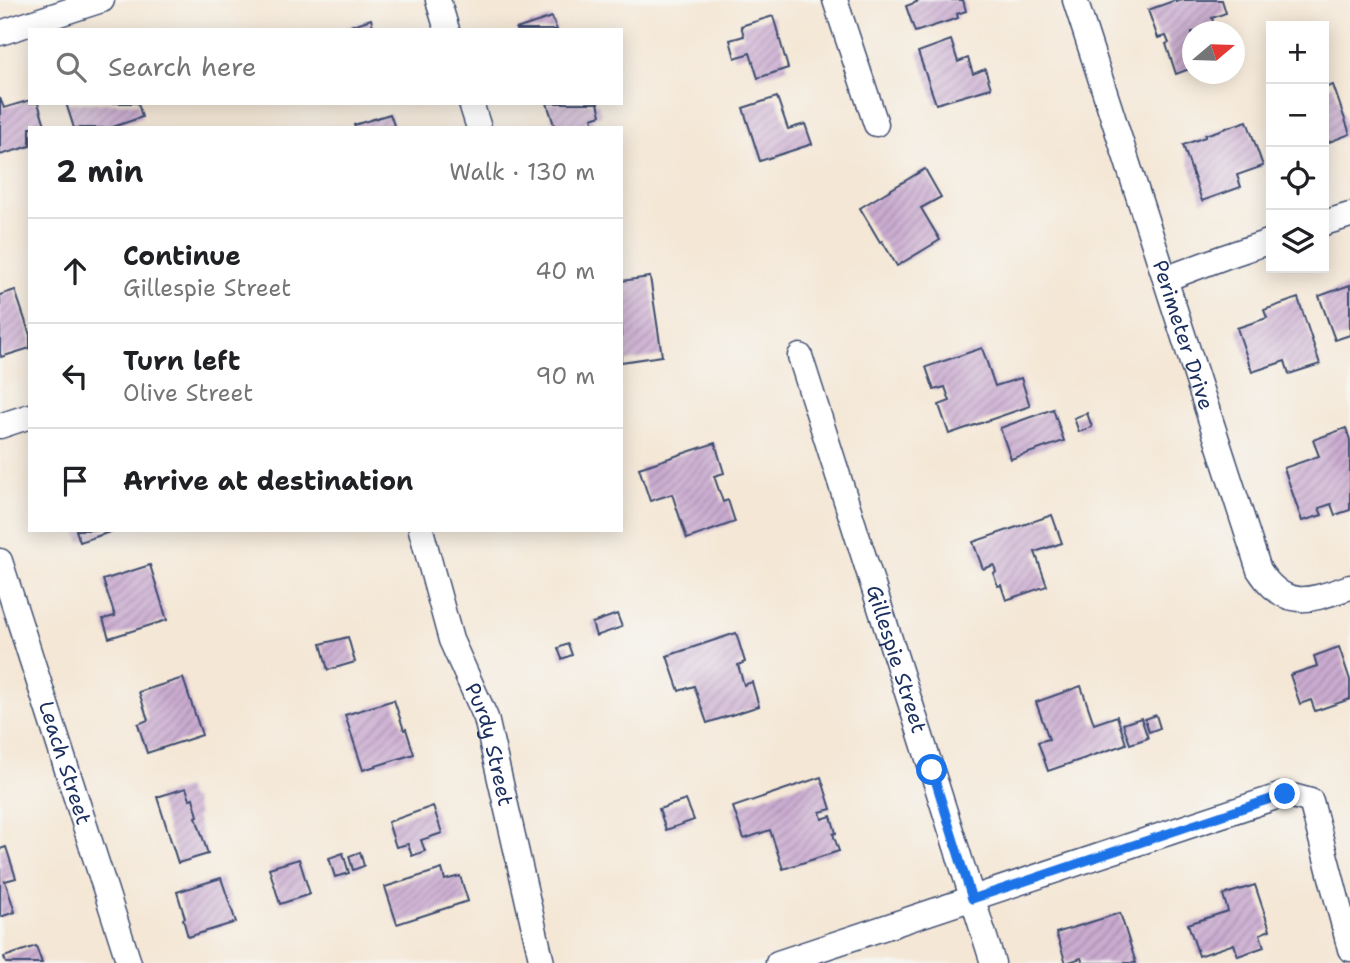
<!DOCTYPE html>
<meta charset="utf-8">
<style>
body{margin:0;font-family:"Shantell Sans",sans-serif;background:#f6f6f6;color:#202124}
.controls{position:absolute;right:21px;top:21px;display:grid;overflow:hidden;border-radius:0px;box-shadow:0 4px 18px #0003}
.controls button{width:63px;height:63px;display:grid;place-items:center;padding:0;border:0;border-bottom:2px solid #e0e0e0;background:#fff;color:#202124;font:35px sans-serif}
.compass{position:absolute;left:1182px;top:21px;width:63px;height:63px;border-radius:50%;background:#fff;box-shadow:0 4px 18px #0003;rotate:71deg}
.stop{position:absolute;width:21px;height:21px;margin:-16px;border:5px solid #1a73e8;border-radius:50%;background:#fff}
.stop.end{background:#1a73e8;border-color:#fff;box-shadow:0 2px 7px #0008}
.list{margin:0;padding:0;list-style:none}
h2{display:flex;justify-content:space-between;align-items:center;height:91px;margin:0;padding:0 28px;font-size:30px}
h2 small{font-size:23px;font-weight:400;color:#757577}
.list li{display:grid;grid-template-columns:46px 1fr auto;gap:21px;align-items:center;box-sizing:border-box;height:105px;padding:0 28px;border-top:2px solid #e0e0e0}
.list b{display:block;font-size:26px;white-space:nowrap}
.list p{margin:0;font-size:23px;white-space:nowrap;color:#757577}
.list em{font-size:23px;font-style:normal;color:#757577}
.icon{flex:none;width:38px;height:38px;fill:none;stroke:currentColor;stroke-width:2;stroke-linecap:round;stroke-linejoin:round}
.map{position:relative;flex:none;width:1350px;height:963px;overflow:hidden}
.search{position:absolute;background:#fff;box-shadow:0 4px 18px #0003;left:28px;top:28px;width:595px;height:77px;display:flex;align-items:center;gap:18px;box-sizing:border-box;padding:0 24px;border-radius:0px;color:#757577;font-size:26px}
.panel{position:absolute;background:#fff;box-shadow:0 4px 18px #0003;left:28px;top:126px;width:595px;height:406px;border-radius:0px}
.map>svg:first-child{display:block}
.building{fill:url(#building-hatch)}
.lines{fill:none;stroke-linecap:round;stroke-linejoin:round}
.street-casing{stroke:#3c4b70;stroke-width:27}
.street{stroke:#fff;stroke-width:24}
.route{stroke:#1a73e8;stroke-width:9}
.labels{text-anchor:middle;stroke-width:6;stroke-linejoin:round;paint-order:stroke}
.street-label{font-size:21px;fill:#1b2f5e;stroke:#f6f6f2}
</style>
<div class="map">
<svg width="1350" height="963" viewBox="0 0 1350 963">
<defs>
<pattern id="building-hatch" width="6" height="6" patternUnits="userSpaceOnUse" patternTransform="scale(1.75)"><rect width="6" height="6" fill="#cbacd0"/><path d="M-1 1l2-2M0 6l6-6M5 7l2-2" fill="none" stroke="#a48cac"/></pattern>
</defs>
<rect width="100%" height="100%" fill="#f6f6f2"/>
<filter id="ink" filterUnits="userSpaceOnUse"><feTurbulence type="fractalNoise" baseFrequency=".0143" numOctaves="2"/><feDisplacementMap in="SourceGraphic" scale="14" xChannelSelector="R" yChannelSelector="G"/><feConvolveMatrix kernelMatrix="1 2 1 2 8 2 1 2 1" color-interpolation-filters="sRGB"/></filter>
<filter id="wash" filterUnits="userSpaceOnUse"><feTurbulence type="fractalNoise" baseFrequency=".00686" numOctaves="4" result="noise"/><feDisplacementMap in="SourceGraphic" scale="28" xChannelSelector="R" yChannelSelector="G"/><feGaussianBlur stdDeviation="1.57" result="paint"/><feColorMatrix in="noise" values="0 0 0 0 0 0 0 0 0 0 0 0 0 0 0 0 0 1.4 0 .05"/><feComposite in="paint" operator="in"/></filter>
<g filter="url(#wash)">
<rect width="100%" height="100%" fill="#f4e7d6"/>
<g id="blocks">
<g class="building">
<polygon points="916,0 963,0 966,11 957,14 958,18 915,32 906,6 917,2"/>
<polygon points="1176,0 1176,2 1183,0 1222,0 1226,13 1212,18 1216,32 1192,32 1192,68 1176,74 1166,44 1169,43 1166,36 1158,38 1148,10"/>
<polygon points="773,16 788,68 758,78 750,53 735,58 730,40 744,36 741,26"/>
<polygon points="552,17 557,30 516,30 516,29"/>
<polygon points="371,19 374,30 341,30 341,29"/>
<polygon points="951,40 958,62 968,58 973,74 985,69 991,88 936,104 918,52"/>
<polygon points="1333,85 1350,134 1324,144 1324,88"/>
<polygon points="777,97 788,129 805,124 812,144 760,161 743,108"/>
<polygon points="0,98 4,108 30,100 30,103 38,103 46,128 30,128 30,146 0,155"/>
<polygon points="66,103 138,103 142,117 110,128 74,128"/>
<polygon points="547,103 598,103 601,115 592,118 595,128 555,128"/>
<polygon points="390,114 395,128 355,128 354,125"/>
<polygon points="1247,121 1263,166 1237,175 1241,187 1202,201 1183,145 1205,137 1205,135"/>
<polygon points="925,169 941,197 921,208 940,240 897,266 882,241 880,242 860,208"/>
<polygon points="650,277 662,356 621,362 621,281"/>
<polygon points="1350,285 1350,335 1335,340 1319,296"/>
<polygon points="15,290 30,335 30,348 1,357 0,353 0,295"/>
<polygon points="1298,298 1320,364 1289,374 1285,361 1252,372 1237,328 1267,318 1264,310"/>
<polygon points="982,348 995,386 1021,378 1030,406 949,434 939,405 950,401 945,387 934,390 926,367"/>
<polygon points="1053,409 1064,441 1011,459 1000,428"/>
<polygon points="1087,413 1092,427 1079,432 1074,418"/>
<polygon points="1346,428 1350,440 1350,510 1335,515 1331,504 1319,508 1322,515 1302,521 1284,468 1319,456 1313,440"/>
<polygon points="715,443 724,473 714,476 723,502 728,500 735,522 687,539 672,494 650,501 639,468"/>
<polygon points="1052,515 1062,543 1035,552 1047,586 1006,600 1001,585 998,586 993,573 996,572 994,565 983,569 973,542"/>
<polygon points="76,530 112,530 113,531 80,542"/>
<polygon points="150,565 167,620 109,638 103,619 115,616 103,580"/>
<polygon points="617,614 622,627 596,636 592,623"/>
<polygon points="736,633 745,662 738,665 744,685 752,682 759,706 707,723 694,686 679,691 667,656"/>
<polygon points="348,637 355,662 328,670 321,644"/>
<polygon points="568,644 572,655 562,659 558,648"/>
<polygon points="1339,647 1350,680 1350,699 1315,711 1311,700 1300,704 1290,675 1317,666 1314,656"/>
<polygon points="183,678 202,735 147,753 138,724 148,720 139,692"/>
<polygon points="1081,686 1094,724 1117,716 1126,744 1048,771 1038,742 1049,739 1036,702"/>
<polygon points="394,700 404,730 406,729 414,754 363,770 345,715"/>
<polygon points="1156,715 1160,728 1149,732 1145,719"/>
<polygon points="1141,718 1148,738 1130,744 1123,724"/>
<polygon points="821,777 831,809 820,812 822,819 831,816 836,833 833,834 839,851 783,869 770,830 744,839 733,807"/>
<polygon points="186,788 190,799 193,798 198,816 196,817 208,854 178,863 157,797"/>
<polygon points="686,800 694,820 666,830 659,809"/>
<polygon points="433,806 442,833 421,840 425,851 412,856 408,844 396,847 388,822"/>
<polygon points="6,847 16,878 5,881 15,912 0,917 0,849"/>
<polygon points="360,852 364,866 353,870 349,856"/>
<polygon points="343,853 349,873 335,877 329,858"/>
<polygon points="299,859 310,894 280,904 269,868"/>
<polygon points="442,869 445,880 460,876 468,901 397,924 385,887"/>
<polygon points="221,878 236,922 188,937 183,919 185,918 177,892"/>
<polygon points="1255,885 1270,930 1260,934 1264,947 1238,956 1234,944 1199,956 1188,924 1228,911 1223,895"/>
<polygon points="1120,913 1136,963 1083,963 1081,958 1066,963 1056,933"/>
<polygon points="36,946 42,963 6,963 4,957"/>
</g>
</g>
</g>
<g filter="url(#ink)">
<use href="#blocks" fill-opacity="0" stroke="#3c4b70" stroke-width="2"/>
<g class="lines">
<defs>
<g id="street">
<polyline points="438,0 447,30"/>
<polyline points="835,0 876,124"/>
<path id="s1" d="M1075,0L1259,570C1286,612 1311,600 1350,587"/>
<polyline points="0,33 102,0"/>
<polyline points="471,103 479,128"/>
<polyline points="1324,223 1350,215"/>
<polyline points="1165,279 1224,257 1271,241"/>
<path id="s2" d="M800,356L993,963"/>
<polyline points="0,426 30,416"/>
<path id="s3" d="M421,530L451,640L486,718L542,963"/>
<path id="s4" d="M0,561L129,963"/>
<polyline points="778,963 1285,794 1311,801 1350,949"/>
</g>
</defs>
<use href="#street" class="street-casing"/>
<use href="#street" class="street"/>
</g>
</g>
<g class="lines" filter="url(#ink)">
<polyline class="route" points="932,770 972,899 1285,794"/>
</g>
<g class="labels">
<g class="street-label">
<text dy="7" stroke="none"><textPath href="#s1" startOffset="352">Perimeter Drive</textPath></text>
<text dy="7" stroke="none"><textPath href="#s2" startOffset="318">Gillespie Street</textPath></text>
<text dy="7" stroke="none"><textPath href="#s3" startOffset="226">Purdy Street</textPath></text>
<text dy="7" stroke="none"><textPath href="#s4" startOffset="212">Leach Street</textPath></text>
</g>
</g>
</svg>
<div class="controls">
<button>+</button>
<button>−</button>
<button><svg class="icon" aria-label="locate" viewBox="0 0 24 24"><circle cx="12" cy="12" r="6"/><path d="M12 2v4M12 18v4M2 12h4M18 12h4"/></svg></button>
<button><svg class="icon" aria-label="layers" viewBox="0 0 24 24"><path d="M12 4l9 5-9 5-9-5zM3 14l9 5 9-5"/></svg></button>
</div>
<svg class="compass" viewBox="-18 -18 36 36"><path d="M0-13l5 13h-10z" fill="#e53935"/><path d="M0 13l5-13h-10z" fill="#757577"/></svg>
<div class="stop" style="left:932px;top:770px"></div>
<div class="stop end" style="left:1285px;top:794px"></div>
<div class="search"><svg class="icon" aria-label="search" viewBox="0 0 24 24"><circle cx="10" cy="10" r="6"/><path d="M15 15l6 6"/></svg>Search here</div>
<section class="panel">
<h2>2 min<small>Walk · 130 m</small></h2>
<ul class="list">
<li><svg class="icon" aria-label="ahead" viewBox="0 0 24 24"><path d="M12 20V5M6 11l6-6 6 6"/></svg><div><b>Continue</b><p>Gillespie Street</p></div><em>40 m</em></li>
<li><svg class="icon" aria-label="left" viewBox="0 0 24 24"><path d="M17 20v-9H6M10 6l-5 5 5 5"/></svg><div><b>Turn left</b><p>Olive Street</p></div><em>90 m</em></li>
<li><svg class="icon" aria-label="arrive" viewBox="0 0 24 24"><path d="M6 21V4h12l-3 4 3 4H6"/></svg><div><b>Arrive at destination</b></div></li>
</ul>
</section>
</div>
